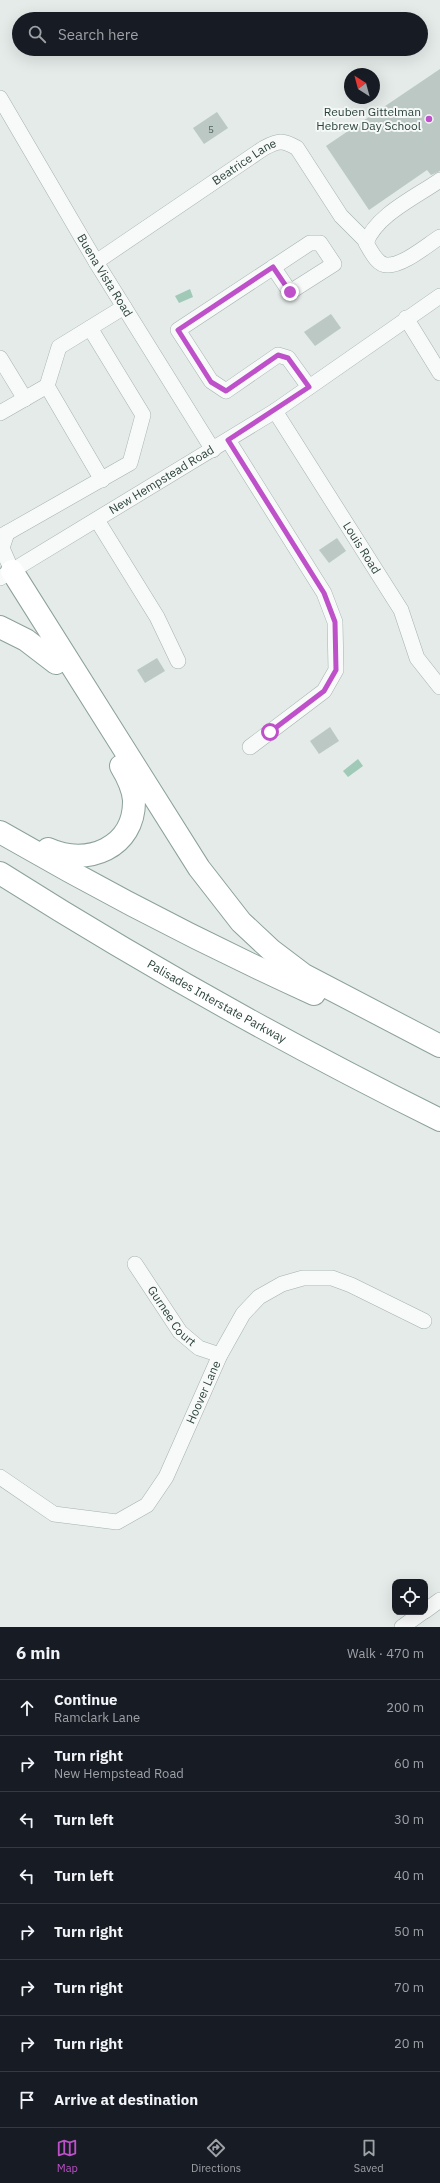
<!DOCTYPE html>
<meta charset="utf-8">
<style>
body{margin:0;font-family:"IBM Plex Sans",sans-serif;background:#242831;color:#f1f3f6}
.controls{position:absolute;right:12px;bottom:12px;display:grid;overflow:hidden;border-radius:8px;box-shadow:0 4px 16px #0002}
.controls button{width:36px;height:36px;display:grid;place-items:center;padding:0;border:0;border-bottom:1px solid #363941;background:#171b24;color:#f1f3f6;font:20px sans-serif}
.compass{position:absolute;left:344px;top:68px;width:36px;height:36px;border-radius:50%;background:#171b24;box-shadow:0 4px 16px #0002;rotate:324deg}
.stop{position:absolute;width:12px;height:12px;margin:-9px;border:3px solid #be50ca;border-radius:50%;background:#fff}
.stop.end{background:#be50ca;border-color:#fff;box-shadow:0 1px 4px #0008}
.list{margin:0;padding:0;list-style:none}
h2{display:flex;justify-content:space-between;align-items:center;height:52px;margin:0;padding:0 16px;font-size:17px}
h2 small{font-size:13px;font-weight:400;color:#9ea1a6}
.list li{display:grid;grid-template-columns:26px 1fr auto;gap:12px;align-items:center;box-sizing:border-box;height:56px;padding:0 16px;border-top:1px solid #363941}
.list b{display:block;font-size:15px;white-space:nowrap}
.list p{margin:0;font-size:13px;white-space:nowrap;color:#9ea1a6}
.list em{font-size:13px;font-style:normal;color:#9ea1a6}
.icon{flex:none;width:22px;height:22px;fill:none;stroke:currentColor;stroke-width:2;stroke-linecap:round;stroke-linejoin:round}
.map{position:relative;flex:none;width:440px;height:1627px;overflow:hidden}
.search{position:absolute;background:#171b24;box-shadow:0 4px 16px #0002;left:12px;right:12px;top:12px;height:44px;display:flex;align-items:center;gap:10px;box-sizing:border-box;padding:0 14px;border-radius:22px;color:#9ea1a6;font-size:15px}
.sheet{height:500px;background:#171b24}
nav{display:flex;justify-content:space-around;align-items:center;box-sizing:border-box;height:56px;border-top:1px solid #363941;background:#171b24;font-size:11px;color:#9ea1a6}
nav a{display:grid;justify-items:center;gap:2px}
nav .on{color:#be50ca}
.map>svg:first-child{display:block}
.water{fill:#a1c9b8}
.building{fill:#bbc8c4}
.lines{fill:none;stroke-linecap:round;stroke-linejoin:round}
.minor-casing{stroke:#a5b2ae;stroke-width:16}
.highway-casing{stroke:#8ca19a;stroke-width:24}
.minor{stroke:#f7faf9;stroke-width:15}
.highway{stroke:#fff;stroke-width:22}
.route{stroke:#be50ca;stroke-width:5}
.poi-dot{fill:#be50ca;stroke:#f4f8f7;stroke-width:1.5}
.labels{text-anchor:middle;stroke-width:4;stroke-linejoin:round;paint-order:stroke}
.number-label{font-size:10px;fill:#50645e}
.poi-label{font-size:12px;fill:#2c433c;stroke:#f4f8f7;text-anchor:end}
.street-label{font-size:12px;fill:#2c433c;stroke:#f4f8f7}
</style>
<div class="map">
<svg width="440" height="1627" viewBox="0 0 440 1627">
<rect width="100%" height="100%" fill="#e4ebe9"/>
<g class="water">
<polygon points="190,289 193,297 179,303 175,296"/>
<polygon points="358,759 363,766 348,777 343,771"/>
</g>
<g class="building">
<polygon points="440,69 440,171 431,175 427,170 369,210 326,146"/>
<polygon points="217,112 228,128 204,144 193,128"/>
<polygon points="331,314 341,328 315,346 304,332"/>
<polygon points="337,538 346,551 329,563 319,550"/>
<polygon points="157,658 165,671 145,683 137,670"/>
<polygon points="330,727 339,741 319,754 310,741"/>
</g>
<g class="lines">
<defs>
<g id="minor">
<path id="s1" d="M0,98L96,262L213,450"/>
<path d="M440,180C416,197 376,215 366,243C371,251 377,265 387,265C403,266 427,245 440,237"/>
<path id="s2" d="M96,262L264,148C279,140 283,140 297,148L341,216L367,242"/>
<polyline points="273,267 290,292 334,264 320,243 310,243 178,330 211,381 226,391 278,355 288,358 309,387"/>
<polyline points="406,318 440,373"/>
<polyline points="0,358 25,399"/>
<polyline points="47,386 102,480"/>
<path id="s3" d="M275,411L401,610L417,658L440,687"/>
<polyline points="0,413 47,386 59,347 124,307"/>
<polyline points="228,440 324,593 335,622 336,670 324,691 250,747"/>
<polyline points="97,520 157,617 178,661"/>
<polyline points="7,533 2,548 12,571"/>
<polyline points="0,537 130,463 143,415 90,328"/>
<path id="s4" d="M0,578L275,411L440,296"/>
<path id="s5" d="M135,1264L180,1332L199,1348L220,1355"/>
<path id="s6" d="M0,1477L54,1514L117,1522L147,1505L166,1477L220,1355L243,1314L259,1297L282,1284L303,1278H332L351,1285L424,1321"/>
<polyline points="425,1611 440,1600"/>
<polyline points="402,1627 423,1612"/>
</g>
<g id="highway">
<polyline points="12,571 199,868 241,922 271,950 304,975 440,1046"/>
<polyline points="0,627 26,640 56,663"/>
<path d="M0,832C102,891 206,945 314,994"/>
<path d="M48,849C87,867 135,848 134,800C133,787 127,776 121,766"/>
<path id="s7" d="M0,873C142,963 289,1045 440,1120"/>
</g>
</defs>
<use href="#minor" class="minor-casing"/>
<use href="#highway" class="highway-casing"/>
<use href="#minor" class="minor"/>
<use href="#highway" class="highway"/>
</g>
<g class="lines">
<polyline class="route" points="270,732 324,691 336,670 335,622 324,593 228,440 309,387 288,358 278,355 226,391 211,382 178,330 273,267 290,292"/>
</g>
<circle class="poi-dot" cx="429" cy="119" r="4"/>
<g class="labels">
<g class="number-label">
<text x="211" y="133">5</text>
</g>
<g class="poi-label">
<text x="421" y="116">Reuben Gittelman<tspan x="421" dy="14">Hebrew Day School</tspan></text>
</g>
<g class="street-label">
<text dy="4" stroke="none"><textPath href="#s2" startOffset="179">Beatrice Lane</textPath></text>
<text dy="4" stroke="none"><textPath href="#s1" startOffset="206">Buena Vista Road</textPath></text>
<text dy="4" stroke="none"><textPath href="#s4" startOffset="189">New Hempstead Road</textPath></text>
<text dy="4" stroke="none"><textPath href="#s3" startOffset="162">Louis Road</textPath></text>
<text dy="4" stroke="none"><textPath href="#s7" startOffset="252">Palisades Interstate Parkway</textPath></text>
<text dy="4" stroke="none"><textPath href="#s5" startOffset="64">Gurnee Court</textPath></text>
<text dy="4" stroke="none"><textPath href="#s6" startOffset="290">Hoover Lane</textPath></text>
</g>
</g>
</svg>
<div class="controls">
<button><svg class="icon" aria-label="locate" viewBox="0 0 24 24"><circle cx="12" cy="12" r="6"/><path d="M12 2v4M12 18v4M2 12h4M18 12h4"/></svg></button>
</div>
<svg class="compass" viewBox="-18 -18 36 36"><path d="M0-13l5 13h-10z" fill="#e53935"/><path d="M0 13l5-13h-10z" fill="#9ea1a6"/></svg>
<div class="stop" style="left:270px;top:732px"></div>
<div class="stop end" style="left:290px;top:292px"></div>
<div class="search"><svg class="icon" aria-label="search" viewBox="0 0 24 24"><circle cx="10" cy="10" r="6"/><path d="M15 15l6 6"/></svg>Search here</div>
</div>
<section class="sheet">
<h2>6 min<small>Walk · 470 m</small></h2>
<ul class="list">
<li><svg class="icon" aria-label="ahead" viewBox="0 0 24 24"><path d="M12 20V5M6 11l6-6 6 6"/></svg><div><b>Continue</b><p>Ramclark Lane</p></div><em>200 m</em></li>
<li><svg class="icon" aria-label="right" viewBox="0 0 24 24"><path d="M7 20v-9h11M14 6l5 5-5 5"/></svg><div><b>Turn right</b><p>New Hempstead Road</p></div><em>60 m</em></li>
<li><svg class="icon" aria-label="left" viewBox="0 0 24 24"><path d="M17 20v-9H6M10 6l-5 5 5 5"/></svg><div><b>Turn left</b></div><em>30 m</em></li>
<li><svg class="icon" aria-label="left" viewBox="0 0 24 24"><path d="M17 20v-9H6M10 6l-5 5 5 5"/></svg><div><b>Turn left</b></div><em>40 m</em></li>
<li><svg class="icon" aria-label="right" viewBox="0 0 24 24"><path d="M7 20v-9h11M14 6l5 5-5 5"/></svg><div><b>Turn right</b></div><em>50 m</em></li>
<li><svg class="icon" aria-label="right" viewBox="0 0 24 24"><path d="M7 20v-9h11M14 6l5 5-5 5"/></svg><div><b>Turn right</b></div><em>70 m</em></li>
<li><svg class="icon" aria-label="right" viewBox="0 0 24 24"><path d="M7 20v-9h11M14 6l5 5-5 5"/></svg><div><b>Turn right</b></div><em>20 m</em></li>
<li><svg class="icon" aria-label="arrive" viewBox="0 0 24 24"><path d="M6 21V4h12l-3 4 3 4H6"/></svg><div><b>Arrive at destination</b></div></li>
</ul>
</section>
<nav>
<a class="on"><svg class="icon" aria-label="map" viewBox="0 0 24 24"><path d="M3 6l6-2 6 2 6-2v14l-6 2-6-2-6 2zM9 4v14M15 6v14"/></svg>Map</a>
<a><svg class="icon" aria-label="directions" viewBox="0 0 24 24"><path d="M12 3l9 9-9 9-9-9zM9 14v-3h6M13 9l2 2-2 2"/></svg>Directions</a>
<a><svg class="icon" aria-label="saved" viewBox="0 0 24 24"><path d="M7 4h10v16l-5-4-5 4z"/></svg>Saved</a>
</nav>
